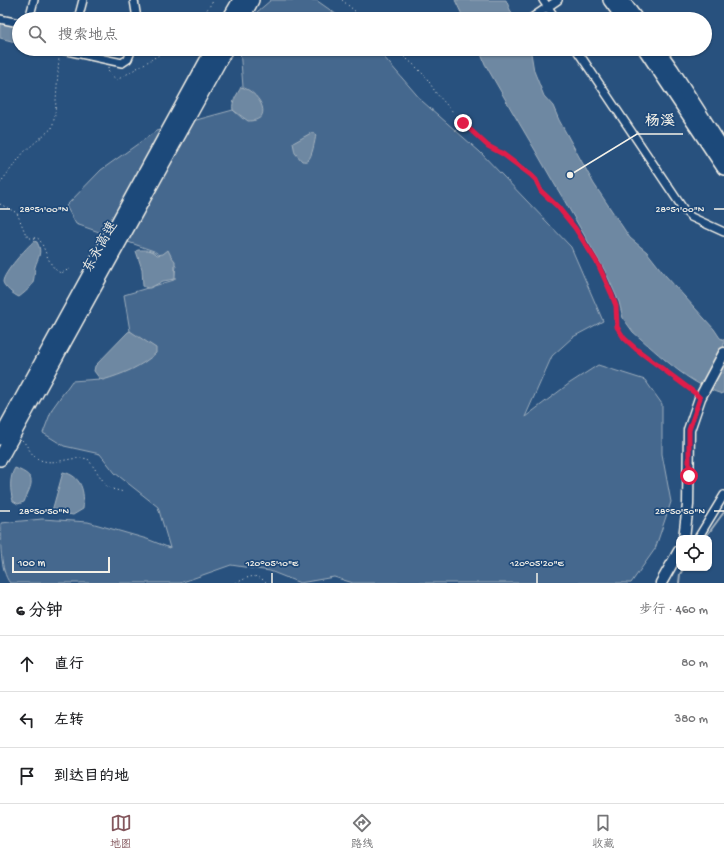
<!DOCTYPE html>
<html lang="zh">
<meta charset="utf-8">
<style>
body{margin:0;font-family:"Gochi Hand","LXGW WenKai TC",sans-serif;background:#f6f6f6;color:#202124}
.controls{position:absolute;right:12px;bottom:12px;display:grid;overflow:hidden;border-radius:8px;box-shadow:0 1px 3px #0004}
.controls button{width:36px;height:36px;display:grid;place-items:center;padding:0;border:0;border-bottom:1px solid #e0e0e0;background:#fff;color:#202124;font:20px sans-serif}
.scale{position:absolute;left:12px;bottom:10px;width:98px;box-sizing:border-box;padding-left:4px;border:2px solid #f4f1e8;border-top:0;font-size:11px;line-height:14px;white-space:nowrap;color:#f4f1e8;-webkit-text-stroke:3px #1f4a7a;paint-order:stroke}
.stop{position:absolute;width:12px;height:12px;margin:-9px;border:3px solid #e11d48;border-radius:50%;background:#fff}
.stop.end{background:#e11d48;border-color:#fff;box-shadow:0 1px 4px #0008}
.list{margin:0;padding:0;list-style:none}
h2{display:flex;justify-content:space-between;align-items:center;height:52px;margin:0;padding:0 16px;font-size:17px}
h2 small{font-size:13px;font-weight:400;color:#757577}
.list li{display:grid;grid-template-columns:26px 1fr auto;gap:12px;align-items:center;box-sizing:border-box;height:56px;padding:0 16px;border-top:1px solid #e0e0e0}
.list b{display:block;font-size:15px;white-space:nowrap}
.list em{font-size:13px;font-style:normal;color:#757577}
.icon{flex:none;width:22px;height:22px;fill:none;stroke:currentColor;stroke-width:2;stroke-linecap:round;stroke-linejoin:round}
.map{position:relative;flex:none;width:724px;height:583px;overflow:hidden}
.search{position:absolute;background:#fff;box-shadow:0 1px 3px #0004;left:12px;right:12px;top:12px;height:44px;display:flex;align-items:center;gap:10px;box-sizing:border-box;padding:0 14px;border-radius:22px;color:#757577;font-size:15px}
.sheet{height:220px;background:#fff}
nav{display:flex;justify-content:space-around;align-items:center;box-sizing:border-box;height:56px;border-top:1px solid #e0e0e0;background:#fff;font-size:11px;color:#757577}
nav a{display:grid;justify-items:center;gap:2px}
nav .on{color:#84575d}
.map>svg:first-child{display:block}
.green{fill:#45688e;stroke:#9cacbb}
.water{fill:#6e88a2;stroke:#a4b2be}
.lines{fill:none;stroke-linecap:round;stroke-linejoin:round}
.stream{stroke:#a4b2be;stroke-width:2}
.street-casing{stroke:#f4f1e8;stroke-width:10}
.secondary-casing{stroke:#f4f1e8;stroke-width:13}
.highway-casing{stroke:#f4f1e8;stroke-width:16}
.path{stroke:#f4f1e8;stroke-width:1;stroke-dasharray:1 3;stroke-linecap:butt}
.street{stroke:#1f4a7a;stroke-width:7}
.secondary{stroke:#1f4a7a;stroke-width:10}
.highway{stroke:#1f4a7a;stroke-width:13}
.route{stroke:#e11d48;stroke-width:5}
.ticks{fill:none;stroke:#f4f1e8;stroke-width:1.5}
.labels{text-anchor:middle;stroke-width:3.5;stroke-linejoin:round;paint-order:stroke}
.street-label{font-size:14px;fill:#f4f1e8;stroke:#1f4a7a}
.ticks-label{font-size:10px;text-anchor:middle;fill:#f4f1e8;stroke:#1f4a7a;stroke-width:3.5;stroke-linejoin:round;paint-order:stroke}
.leader{fill:none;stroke:#f4f1e8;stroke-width:1.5}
.callout-dot{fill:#f4f1e8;stroke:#1f4a7a;stroke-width:1.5}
.callout-label{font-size:15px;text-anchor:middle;font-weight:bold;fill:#f4f1e8;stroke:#1f4a7a;stroke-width:3.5;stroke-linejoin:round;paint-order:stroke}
</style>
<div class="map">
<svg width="724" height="583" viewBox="0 0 724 583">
<rect width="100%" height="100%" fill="#28517e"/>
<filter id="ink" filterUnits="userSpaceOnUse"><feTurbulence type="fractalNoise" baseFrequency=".025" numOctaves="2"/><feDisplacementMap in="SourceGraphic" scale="8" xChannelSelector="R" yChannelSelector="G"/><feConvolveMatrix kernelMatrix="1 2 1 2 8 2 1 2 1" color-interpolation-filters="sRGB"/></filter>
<g filter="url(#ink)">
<g class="green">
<polygon points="271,0 316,0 343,19 253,19 257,12"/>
<path d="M240,49H377L422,101L480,152L571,247L603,321L573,337L552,356L525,417L570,383L598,365L645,380L662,404V454L671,502L655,549L631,583H353L334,577L300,583L270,571L231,565L180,583H10C0,571 0,539 1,523L42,519L88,522L147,539L170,548L158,507L115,473L100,454L64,446L43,433L52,409L72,381L100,379L156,353L130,331L124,295L174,280L176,266L154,251L76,224L66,206L101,170L156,131L233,110L243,119L262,112L243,87Z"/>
</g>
<g class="water">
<polygon points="455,0 506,0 514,19 464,19"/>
<polygon points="0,23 19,27 19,43 0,38"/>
<path d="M479,49H529L531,53L534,71L544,96L553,106L559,120L594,184L630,238L647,252L665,275L714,329L720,338L724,340V390L722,394C687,383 660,355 633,332L623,318L619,302L605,271L564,200L555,185L535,150L512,111L485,64Z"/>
<path d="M241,87C259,91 276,121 248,121L233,110C231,101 238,94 241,87Z"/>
<path d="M311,133H314L316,135C315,140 312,157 308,160C306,162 304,161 302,161L295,153L293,143Z"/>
<path d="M34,241L37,242C43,253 38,257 35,267C34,273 35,280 31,286C28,290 23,294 19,297C14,295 4,287 3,282C3,273 27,247 34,241Z"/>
<path d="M138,250C145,250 152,249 157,255L163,254L168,250L171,256L175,261V279L163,281L150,288H147L143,286L142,269L136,251Z"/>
<path d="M130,331L156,348V353C141,367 123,374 103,380L100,379L94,371L95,366L128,332Z"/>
<path d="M15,468C38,477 32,483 24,502L18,504L13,501C10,491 9,477 15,468Z"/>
<path d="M63,472C82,476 85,492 83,509L73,515L52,511Z"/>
</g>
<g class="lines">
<g class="stream">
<polyline points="705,538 724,512"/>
<polyline points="679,583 680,574 684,568"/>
</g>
<defs>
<g id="street">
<polyline points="134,0 137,19"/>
<polyline points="543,0 556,19"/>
<polyline points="0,19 19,23"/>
<polyline points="29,19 34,0"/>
<polyline points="78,19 83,0"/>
<polyline points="530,19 558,0"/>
<polyline points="58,49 122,63 128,59 132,49"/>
<polyline points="576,49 684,210 691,217 724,232"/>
<polyline points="698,538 724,495"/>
</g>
<g id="secondary">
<polyline points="684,538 688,505 689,430 700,398 724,353"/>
<polyline points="661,583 679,551"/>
</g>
<g id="highway">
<polyline points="610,0 624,19"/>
<polyline points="622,0 636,19"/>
<polyline points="229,19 240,0"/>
<polyline points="242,19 252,0"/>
<polyline points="645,49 724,168"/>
<polyline points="657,49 672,70 724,151"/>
<polyline points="0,438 213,49"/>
<polyline points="0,459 226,49"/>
</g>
</defs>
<use href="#street" class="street-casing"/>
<use href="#secondary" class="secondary-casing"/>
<use href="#highway" class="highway-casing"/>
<g class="path">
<polyline points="342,0 364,19"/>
<polyline points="200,19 214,0"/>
<polyline points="395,49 414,65 426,77 436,93 463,123 488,146 503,154 531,175 536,180 541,191 558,207 575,228 598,265 612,295 616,306 617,327 624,338 636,349 694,392"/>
<polyline points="108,67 109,73 117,80 169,49"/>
<polyline points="0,183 24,152 52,128 55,115 59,57"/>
<path d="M0,204L17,213L26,235L30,238C31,238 36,238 37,238C44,240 47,268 61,273L70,269"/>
<path d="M22,440C28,446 31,455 38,459C55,467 71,455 88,459L108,488L124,492"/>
<path d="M236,583C249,577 255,572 267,583"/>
</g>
<use href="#street" class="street"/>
<use href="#secondary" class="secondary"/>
<use href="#highway" class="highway"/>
</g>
</g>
<g class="lines" filter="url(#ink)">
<polyline class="route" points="463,123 488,146 503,154 531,175 536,180 541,191 558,207 575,228 598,264 612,295 616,306 617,327 624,338 636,349 695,393 700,398 689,430 689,476"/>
</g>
<path class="ticks" d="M0,209H10M714,209H724M0,511H10M714,511H724M272,573V583M537,573V583"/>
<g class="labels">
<g class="street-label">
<text transform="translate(99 246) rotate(-61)" y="5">东永高速</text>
</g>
</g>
<g class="ticks-label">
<text x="44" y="212">28°51'00"N</text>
<text x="680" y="212">28°51'00"N</text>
<text x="44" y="514">28°50'50"N</text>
<text x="680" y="514">28°50'50"N</text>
<text x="272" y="566">120°05'10"E</text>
<text x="537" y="566">120°05'20"E</text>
</g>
<path class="leader" d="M570 175L637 134H683"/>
<circle class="callout-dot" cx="570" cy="175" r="4"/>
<g class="callout-label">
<text x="660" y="125">杨溪</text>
</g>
</svg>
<div class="controls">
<button><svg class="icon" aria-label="locate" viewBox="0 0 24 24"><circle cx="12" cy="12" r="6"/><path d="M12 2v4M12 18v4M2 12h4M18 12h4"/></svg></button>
</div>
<div class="scale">100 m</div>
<div class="stop" style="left:689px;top:476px"></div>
<div class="stop end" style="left:463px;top:123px"></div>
<div class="search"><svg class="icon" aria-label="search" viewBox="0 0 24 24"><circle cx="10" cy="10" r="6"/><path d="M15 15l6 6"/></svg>搜索地点</div>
</div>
<section class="sheet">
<h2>6 分钟<small>步行 · 460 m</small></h2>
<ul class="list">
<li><svg class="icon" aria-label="ahead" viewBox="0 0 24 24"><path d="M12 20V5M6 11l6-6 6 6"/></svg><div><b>直行</b></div><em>80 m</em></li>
<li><svg class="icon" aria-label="left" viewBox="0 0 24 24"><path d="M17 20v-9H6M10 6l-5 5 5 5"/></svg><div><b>左转</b></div><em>380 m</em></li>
<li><svg class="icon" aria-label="arrive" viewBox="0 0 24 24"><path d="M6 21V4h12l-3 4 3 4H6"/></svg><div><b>到达目的地</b></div></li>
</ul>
</section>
<nav>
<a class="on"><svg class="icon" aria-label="map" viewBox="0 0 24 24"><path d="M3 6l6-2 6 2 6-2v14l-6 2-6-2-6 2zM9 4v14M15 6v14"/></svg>地图</a>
<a><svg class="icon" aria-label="directions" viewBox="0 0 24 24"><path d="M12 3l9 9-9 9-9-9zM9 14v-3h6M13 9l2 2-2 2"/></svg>路线</a>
<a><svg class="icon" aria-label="saved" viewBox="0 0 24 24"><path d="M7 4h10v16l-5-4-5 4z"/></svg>收藏</a>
</nav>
